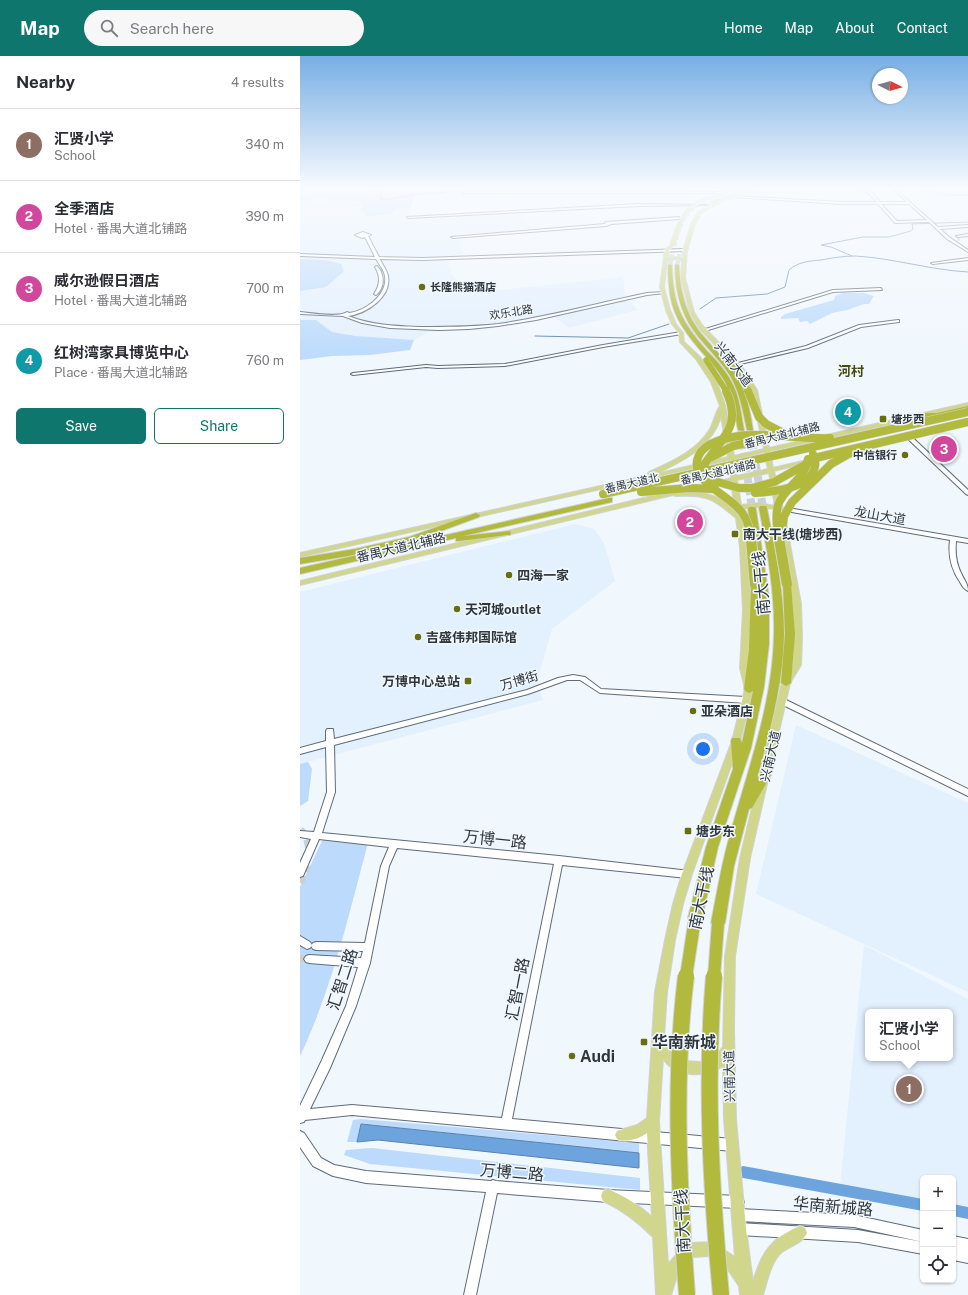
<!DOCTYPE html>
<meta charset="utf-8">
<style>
body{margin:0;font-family:"Public Sans","Noto Sans SC",sans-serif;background:#f7f7f7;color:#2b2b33}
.controls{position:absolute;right:12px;bottom:12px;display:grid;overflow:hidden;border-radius:6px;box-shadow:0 1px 3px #0004}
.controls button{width:36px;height:36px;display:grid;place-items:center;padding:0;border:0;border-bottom:1px solid #e1e1e2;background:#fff;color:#2b2b33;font:20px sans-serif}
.compass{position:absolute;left:572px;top:12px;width:36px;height:36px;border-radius:50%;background:#fff;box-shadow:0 1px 3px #0004;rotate:96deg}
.you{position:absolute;left:403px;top:693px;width:14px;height:14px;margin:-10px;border:3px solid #fff;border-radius:50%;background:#1a73e8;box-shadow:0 0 0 6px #1a73e833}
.badge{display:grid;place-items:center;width:26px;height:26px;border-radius:50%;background:#0f766e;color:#fff;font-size:13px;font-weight:700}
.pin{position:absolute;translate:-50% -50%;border:2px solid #fff;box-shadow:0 1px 4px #0006}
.popup{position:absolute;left:565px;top:953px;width:88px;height:52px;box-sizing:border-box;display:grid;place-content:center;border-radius:6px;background:#fff;filter:drop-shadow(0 1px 3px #0005);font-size:13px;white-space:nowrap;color:#7c7c81}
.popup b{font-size:15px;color:#2b2b33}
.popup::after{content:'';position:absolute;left:50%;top:100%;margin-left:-8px;border:8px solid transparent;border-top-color:#fff}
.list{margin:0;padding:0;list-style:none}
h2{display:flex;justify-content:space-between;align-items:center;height:52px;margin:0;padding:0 16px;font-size:17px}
h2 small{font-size:13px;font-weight:400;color:#7c7c81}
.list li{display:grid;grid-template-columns:26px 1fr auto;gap:12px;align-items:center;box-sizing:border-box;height:72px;padding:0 16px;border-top:1px solid #e1e1e2}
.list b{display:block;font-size:15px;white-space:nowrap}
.list p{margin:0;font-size:13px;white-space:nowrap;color:#7c7c81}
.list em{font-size:13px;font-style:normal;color:#7c7c81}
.actions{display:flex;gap:8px;padding:12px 16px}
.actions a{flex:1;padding:9px 0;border:1px solid #0f766e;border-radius:6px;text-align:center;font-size:14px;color:#0f766e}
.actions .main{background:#0f766e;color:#fff}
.icon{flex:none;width:22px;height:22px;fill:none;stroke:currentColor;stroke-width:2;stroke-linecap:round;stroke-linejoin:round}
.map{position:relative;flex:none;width:668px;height:1239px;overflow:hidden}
header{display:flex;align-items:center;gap:24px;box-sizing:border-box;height:56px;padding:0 20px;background:#0f766e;color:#fff}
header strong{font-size:19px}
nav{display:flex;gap:22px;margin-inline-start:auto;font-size:14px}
.search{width:280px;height:36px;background:#f7f7f7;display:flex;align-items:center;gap:10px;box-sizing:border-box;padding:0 14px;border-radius:22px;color:#7c7c81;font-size:15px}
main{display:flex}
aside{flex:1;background:#fff}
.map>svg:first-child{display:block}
.built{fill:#e3f0fe;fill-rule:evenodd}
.green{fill:#bbdafc}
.water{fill:#6da4de;stroke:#5b83ae}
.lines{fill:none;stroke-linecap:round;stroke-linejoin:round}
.stream{stroke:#5b83ae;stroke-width:1}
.canal{fill:#6da4de;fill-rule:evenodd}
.minor-tunnel-far1{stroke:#cad0d7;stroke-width:3;stroke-dasharray:3 1.5;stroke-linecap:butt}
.minor-tunnel{stroke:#cad0d7;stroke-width:8;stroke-dasharray:8 4.5;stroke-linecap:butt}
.highway-tunnel-far1{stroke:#cad0d7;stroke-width:4.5;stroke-dasharray:4.5 2;stroke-linecap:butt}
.highway-tunnel{stroke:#cad0d7;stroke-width:8;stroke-dasharray:8 3.5;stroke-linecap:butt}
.minor-casing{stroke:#5e6b7a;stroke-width:2}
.major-casing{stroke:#d1d3d4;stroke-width:2}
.highway-casing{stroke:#d1d3d4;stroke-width:2}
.minor{fill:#fff;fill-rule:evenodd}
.major{fill:#d0d68b;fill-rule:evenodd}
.highway{fill:#b1ba3d;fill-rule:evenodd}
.highway-bridge-far4-casing{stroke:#d1d3d4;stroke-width:6;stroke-linecap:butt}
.highway-bridge-far3-casing{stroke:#d1d3d4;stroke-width:9;stroke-linecap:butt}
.highway-bridge-far2-casing{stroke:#d1d3d4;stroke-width:12;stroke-linecap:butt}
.highway-bridge-far1-casing{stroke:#d1d3d4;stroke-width:14;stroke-linecap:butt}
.highway-bridge-casing{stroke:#d1d3d4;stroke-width:18;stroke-linecap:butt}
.highway-bridge-far4{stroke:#b1ba3d;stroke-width:5.5}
.highway-bridge-far3{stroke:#b1ba3d;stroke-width:8}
.highway-bridge-far2{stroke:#b1ba3d;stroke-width:10}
.highway-bridge-far1{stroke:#b1ba3d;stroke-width:12}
.highway-bridge{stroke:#b1ba3d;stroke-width:16}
.poi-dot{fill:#676d11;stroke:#f0f7fd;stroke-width:1.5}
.labels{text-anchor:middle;stroke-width:3;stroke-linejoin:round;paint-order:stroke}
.far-poi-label{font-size:11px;font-weight:bold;fill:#30363d;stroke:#f0f7fd;text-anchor:start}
.far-street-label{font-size:11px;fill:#30363d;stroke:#f0f7fd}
.street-label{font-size:13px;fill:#30363d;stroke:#f0f7fd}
.far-quarter-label{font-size:13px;font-weight:bold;fill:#474b0e;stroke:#f0f7fd}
.poi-label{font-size:13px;font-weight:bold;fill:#30363d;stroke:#f0f7fd;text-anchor:start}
.near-street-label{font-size:16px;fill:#30363d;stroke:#f0f7fd}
.near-poi-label{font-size:16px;font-weight:bold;fill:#30363d;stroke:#f0f7fd;text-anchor:start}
</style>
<header>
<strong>Map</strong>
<div class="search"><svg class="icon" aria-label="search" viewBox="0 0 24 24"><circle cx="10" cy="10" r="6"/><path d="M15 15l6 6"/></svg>Search here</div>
<nav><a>Home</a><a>Map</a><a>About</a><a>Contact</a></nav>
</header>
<main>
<aside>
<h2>Nearby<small>4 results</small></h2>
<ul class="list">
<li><span class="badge" style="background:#8d6e63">1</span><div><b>汇贤小学</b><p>School</p></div><em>340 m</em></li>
<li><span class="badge" style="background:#d1479c">2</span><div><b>全季酒店</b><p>Hotel · 番禺大道北铺路</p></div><em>390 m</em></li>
<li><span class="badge" style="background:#d1479c">3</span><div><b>威尔逊假日酒店</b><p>Hotel · 番禺大道北辅路</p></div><em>700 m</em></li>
<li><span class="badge" style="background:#0f9aa8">4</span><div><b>红树湾家具博览中心</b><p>Place · 番禺大道北辅路</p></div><em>760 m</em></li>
</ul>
<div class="actions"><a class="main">Save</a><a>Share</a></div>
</aside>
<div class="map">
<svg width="668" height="1239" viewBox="0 0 668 1239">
<rect width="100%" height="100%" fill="#f0f7fd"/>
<g class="built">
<polygon points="0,134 13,134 60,145 63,148 61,154 111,152 111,161 218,156 232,173 160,180 163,200 147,200 152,219 168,237 316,222 323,219 325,239 337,254 269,272 253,260 182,274 128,276 114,284 56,280 32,276 16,264 0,264 0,235 3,235 41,208 26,204 0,203"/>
<polygon points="275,468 294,473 304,487 315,525 252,573 238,622 239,633 243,644 0,708 0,536"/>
<polygon points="496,669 668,747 668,936 456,838"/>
<path d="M564,889L668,943V1150L653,1148V1122H623V1143L540,1131ZM568,956H650V1002H568Z"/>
</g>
<g class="green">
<polygon points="0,133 157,133 156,138 115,139 111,152 95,153 91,158 67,160 61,154 63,148 60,145 30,144 22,140 0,146 0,140 18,138 18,136 9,135 0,137"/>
<polygon points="0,203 26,204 41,208 44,215 26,231 0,235"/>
<polygon points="543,237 564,237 574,240 569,248 564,248 547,254 532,257 510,268 507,265 500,266 498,262 481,263 481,261 485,258 534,244 535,240"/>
<polygon points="0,264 16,264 32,276 56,280 114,284 110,294 70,299 32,300 0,304"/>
<polygon points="8,706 12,713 8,745 0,750 0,708"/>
<path d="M23,783L68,787C49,858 32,933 0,1000V831Z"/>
<polygon points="61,1063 339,1087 339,1097 61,1068 57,1086 47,1086 53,1064"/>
<polygon points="72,1092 340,1122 340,1134 70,1108 44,1099 46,1094"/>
</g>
<polygon class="water" points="61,1068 339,1097 339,1112 78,1084 57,1086"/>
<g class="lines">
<g class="stream">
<path d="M73,133L82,137L80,143C94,144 107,139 122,138C131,136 141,139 150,134L147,133"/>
<polyline points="621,133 647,139 668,139"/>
<polyline points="552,200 531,191 521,189 563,181 589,181 611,175 613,173 612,168 668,166"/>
<path d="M400,253L416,242L467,238L485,231L489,214C498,206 509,205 521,204C532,202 543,200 555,200C593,202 630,214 668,216"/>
<polyline points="235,280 328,282 369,268"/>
</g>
<g class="canal">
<polygon points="443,1110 623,1143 623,1155 443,1122 439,1120 437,1116 439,1112"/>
<polygon points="653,1148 668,1151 668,1163 653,1160"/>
</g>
<polyline class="minor-tunnel-far1" points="657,183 660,183"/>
<g class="minor-tunnel">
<polyline points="0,774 7,781 10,797"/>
<polyline points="0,827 7,809"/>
<polyline points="0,903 9,903"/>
</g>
<g class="highway-tunnel-far1">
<path d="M370,209C375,185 380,151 407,145"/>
<polyline points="377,209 382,190"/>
</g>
<g class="highway-tunnel">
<polyline points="441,374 452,453"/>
<polyline points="450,374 463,452"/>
</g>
<defs>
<g id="minor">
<path d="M556,133L569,134L580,146H607L593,133H595L638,171L668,169V171L640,173L649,181L668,194V196L647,183L629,166L595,167L578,148H542L432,141L433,140L542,146H577L567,136ZM581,148H609L627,164L597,165Z"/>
<polygon points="164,135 423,136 424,137 163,137"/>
<polygon points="339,148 411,149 339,150 108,162 107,161"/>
<polygon points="379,161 380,163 311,168 306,170 153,182 151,181 305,168 305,167 306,166"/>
<path d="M63,176L71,179L68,180L79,201L122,202L385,193L387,194L385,195L122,204L80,203C82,208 87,214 88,220C92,241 66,258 48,260C71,269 95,270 119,271C146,271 172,271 198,268C248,261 298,247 347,237L363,236L365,237L347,239L236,264L198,270L169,273L139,274L90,272L62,267L43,260L0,258V256C11,257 39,262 47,256L49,257C65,255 88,239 85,220C84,214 79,208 76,203L0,200V198L75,201L65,181L62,182L55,179Z"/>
<polygon points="668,178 668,180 658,181 656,180"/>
<polygon points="668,202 668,204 633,208 631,207"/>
<path d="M77,210C85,218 85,232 76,239L74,238C80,229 81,221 75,211Z"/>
<polygon points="581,232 582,234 533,236 405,275 402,274 533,234"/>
<polygon points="598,264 599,264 599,266 561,271 508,292 436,309 434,308 506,290 559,269"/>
<polygon points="381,276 382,276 382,278 303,291 205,310 138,312 126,311 53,319 51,318 53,317 126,309 138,310 205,308 303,289"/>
<polygon points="609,382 613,382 668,434 668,439 666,438 609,384"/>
<path d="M488,452L668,483V487L656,485C655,496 656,507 661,517C664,524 668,527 668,535C664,533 662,530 660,526C651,513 648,499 650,484L486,455L485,454Z"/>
<path d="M273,619L285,621L301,633L446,641L450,644L446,647L300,637L280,624H267L228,638L34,689L35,736L22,777L259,800L390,815L391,818L390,821L387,822L262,809L212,1063L432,1083L436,1085L438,1089L436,1093L432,1095L52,1059L5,1064L4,1066L0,1067V1050L22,1004L46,950L58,911L9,907L6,906L4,903L6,900L9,899L61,902L63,895L16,894L13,893L11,890L13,887L16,886L65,887L81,810L89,791L19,783L3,820L0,821V807L11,783L0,781V775L14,776L27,736L26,691L0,698V692L26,685V675L27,673H33L34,683L227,634L258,622ZM97,792L254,808L202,1062L52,1049L10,1053L30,1012L56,950L70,907L89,810Z"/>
<polygon points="482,642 668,733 668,740 479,647 478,645"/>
<polygon points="0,880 10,886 12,889 10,892 7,893 0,889"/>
<polygon points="0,1075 4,1077 21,1102 34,1109 66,1115 191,1125 193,1124 196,1125 308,1134 438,1140 442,1142 444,1146 442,1150 438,1152 308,1146 197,1137 176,1239 164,1239 186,1136 66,1127 33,1120 13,1110 0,1091"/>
<polygon points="439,1153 554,1159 623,1174 623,1198 558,1186 439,1179 435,1177 433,1173 435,1169 439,1167 558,1174 623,1186 554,1171 439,1165 435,1163 433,1159 435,1155"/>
<polygon points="653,1180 668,1183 668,1207 653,1204"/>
</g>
<g id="major">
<path d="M436,133H440C423,141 401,141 388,156C378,167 380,185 369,194L368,202L377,201L383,202V195L391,168L399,155L417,145L459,133L419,147L401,157L395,168L387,195L385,222L394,256L402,269L443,312L457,334L469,392L668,347V351L470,395L473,412L511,403L514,405L474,415L483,453L482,454L460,451L441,453L446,491L451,554L448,612L453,633L440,685L392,818L383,848L375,884L367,936L364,981L374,999L385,1005L401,1006L414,1002L423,991L425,900L440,802L482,627L493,609L494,582L493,548L480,467L483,465L486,467L501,548L502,582L501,609L490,627L450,802L435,900L434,973L436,1063L446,1173L453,1226C461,1197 471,1182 500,1170L505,1172L507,1177C503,1187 490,1190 482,1196C471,1205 467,1226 463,1239H440L439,1230L426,1211L410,1200L393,1201L378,1217L371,1239H356L353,1181C338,1166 323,1154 303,1145L301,1140L303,1135L308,1133C324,1140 339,1149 352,1161L347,1077C340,1083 325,1087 317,1083L315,1079L317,1075L337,1069L347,1062L355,936L365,884L373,848L382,818L432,685L445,633L440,612L443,554L440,491L436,462C414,443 406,438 376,440L373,439L0,529V525L381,433L383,434L384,436C404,435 421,440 435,454L431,425L415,429L412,427L431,422L429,404L0,501V497L350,419L348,417L349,416C371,406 397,395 410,373C414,366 415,357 420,350L411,326L396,303L380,286L379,277L372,268L366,254L360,231L365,194L370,190L377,169L386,154L400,144ZM377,203L382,205L381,222L390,256L398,271L439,314L451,334L464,393L434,400L425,349L417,326L400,301L384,286L383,277L376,268L370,254L364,231L367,205ZM421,360L428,401L355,418C382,406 413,390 421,360ZM464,396L468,413L437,420L435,403ZM469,417L475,450L460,447L441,449L437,424ZM363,1002C374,1022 406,1022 423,1010L424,1063L435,1201L412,1186L390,1187L385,1189L368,1208L359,1065Z"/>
<polygon points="563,392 566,394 565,395 546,403 541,402"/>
</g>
<g id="highway">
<polygon points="449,133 454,133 413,147 410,146"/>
<path d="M370,208L372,209C373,249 381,265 407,295C417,305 427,316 433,329C440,343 441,359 444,374L443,375L438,374C435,358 433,341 425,326C419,315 410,305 401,295C375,265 368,249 368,209Z"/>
<path d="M377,208L379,209C380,236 386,260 404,281C415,294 428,306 437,321C447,338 450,355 453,374L452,375L447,374C443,355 440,338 431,321C423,308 412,297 402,285C382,263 375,238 375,209Z"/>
<polygon points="668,350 668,354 607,367 604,365 618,361 616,359 619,357 637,357"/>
<polygon points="309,442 312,442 312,446 163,480 210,475 211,477 210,479 207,479 159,485 156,485 156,482 0,518 0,512"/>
<path d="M460,450H466L467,452C475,494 484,536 484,579C483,628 470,675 457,722L461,716L465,715L469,716L471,719L452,752L449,753L434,810L425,867L423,871L418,873L413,871L411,867C417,836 422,806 431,775C449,710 473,646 474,578C475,536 467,493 459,452Z"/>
<polygon points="449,451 455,451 456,453 469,542 469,588 464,631 451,692 418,791 402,862 400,866 395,868 390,866 388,862 406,791 433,713 431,685 432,682 440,682 442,687 453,635 449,637 445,635 444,633 449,594 451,529 452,527 458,527 448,453"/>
<polygon points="176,457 180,459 179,461 111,486 48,500 0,508 0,502 55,493 109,481"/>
<polygon points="487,525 491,528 495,578 491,627 486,630 481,627 485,578 483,528"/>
</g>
</defs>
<use href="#minor" class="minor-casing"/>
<use href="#major" class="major-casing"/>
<use href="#highway" class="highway-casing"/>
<use href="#minor" class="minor"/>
<use href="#major" class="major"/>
<use href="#highway" class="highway"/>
<defs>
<g id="highway-bridge-far4">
<polyline points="425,301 443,323 448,336"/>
<polyline points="406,304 427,336"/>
</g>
<g id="highway-bridge-far3">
<path d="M426,335C443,370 421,383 404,409L409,420L418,426L439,432H452L474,426L519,401L668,366"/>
<polyline points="448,335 459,361 466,368 489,380"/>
<polyline points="412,401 433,390 456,385"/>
<polyline points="341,436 389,432 415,433"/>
<path d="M455,437C473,436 512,432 515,410C516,406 514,402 513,398"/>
<polyline points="303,438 668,356"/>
<polyline points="482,475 484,460 492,446 531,408 550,397"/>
<path d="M451,484C450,475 448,465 443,458C432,439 386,426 399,399C405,386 426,382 439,380C469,376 500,384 530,382"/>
<path d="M479,484C477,473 475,460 478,449C484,431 506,423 508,403"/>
</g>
<g id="highway-bridge-far2">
<polyline points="451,483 455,529"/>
<polyline points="479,483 487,528"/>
</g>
<g id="highway-bridge-far1">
<polyline points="386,921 395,862"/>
<polyline points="414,921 418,867"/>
</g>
<g id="highway-bridge">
<path d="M386,920C373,1025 379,1134 387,1239"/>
<path d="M414,920C405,1026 411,1133 421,1239"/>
</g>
</defs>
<use href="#highway-bridge-far4" class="highway-bridge-far4-casing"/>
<use href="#highway-bridge-far3" class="highway-bridge-far3-casing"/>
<use href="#highway-bridge-far2" class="highway-bridge-far2-casing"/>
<use href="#highway-bridge-far1" class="highway-bridge-far1-casing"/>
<use href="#highway-bridge" class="highway-bridge-casing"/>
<use href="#highway-bridge-far4" class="highway-bridge-far4"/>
<use href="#highway-bridge-far3" class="highway-bridge-far3"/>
<use href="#highway-bridge-far2" class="highway-bridge-far2"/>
<use href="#highway-bridge-far1" class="highway-bridge-far1"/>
<use href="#highway-bridge" class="highway-bridge"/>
</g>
<linearGradient id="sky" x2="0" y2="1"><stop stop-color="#77aee4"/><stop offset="0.43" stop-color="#f8fbfe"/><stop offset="1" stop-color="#f8fbfe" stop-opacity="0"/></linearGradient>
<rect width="668" height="306" fill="url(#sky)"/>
<g class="poi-dot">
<circle cx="122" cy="231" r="4"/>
<rect x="579" y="359" width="8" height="8" rx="2"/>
<circle cx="605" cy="399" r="4"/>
<rect x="431" y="474" width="8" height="8" rx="2"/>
<circle cx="209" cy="519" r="4"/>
<circle cx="157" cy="553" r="4"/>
<circle cx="118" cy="581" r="4"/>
<rect x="164" y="621" width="8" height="8" rx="2"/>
<circle cx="393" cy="655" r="4"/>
<rect x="384" y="771" width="8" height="8" rx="2"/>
<rect x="340" y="982" width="8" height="8" rx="2"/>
<circle cx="272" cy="1000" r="4"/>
</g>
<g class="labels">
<g class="far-poi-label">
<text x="130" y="235">长隆熊猫酒店</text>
<text x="591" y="367">塘步西</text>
<text x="597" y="403" text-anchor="end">中信银行</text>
</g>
<g class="far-street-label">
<text transform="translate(211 256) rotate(-9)" y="4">欢乐北路</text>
<text transform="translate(482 379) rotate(-14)" y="4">番禺大道北辅路</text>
<text transform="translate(418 416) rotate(-13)" y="4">番禺大道北铺路</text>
<text transform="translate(332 427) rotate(-13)" y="4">番禺大道北</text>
</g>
<g class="street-label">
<text transform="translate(434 308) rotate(52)" y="5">兴南大道</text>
<text transform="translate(580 459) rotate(10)" y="5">龙山大道</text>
<text transform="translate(101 491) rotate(-13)" y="5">番禺大道北辅路</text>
<text transform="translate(219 624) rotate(-16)" y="5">万博街</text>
<text transform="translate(470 700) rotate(-77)" y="5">兴南大道</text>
<text transform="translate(429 1020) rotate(-91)" y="5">兴南大道</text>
</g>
<g class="far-quarter-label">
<text x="551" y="320">河村</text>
</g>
<g class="poi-label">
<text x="443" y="483">南大干线(塘埗西)</text>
<text x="217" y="524">四海一家</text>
<text x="165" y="558">天河城outlet</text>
<text x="126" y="586">吉盛伟邦国际馆</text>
<text x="160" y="630" text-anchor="end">万博中心总站</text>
<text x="401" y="660">亚朵酒店</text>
<text x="396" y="780">塘步东</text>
</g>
<g class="near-street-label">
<text transform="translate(461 527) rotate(-95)" y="6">南大干线</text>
<text transform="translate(195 783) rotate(6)" y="6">万博一路</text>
<text transform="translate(401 842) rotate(-78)" y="6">南大干线</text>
<text transform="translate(42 923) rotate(-72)" y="6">汇智二路</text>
<text transform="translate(217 933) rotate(-79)" y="6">汇智一路</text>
<text transform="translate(212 1116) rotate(5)" y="6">万博二路</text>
<text transform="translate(533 1150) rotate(5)" y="6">华南新城路</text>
<text transform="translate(382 1165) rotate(-93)" y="6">南大干线</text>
</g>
<g class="near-poi-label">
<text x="352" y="992">华南新城</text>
<text x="280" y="1006">Audi</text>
</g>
</g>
</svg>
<div class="controls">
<button>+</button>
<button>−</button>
<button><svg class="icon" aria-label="locate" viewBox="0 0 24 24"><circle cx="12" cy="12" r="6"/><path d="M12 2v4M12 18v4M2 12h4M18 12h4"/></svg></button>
</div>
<svg class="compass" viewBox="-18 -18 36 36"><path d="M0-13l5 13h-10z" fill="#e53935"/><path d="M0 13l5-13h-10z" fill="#7c7c81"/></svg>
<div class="you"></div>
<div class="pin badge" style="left:609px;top:1033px;background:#8d6e63">1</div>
<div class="popup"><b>汇贤小学</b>School</div>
<div class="pin badge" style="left:390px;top:466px;background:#d1479c">2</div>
<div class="pin badge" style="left:644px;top:393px;background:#d1479c">3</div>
<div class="pin badge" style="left:548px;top:356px;background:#0f9aa8">4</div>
</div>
</main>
